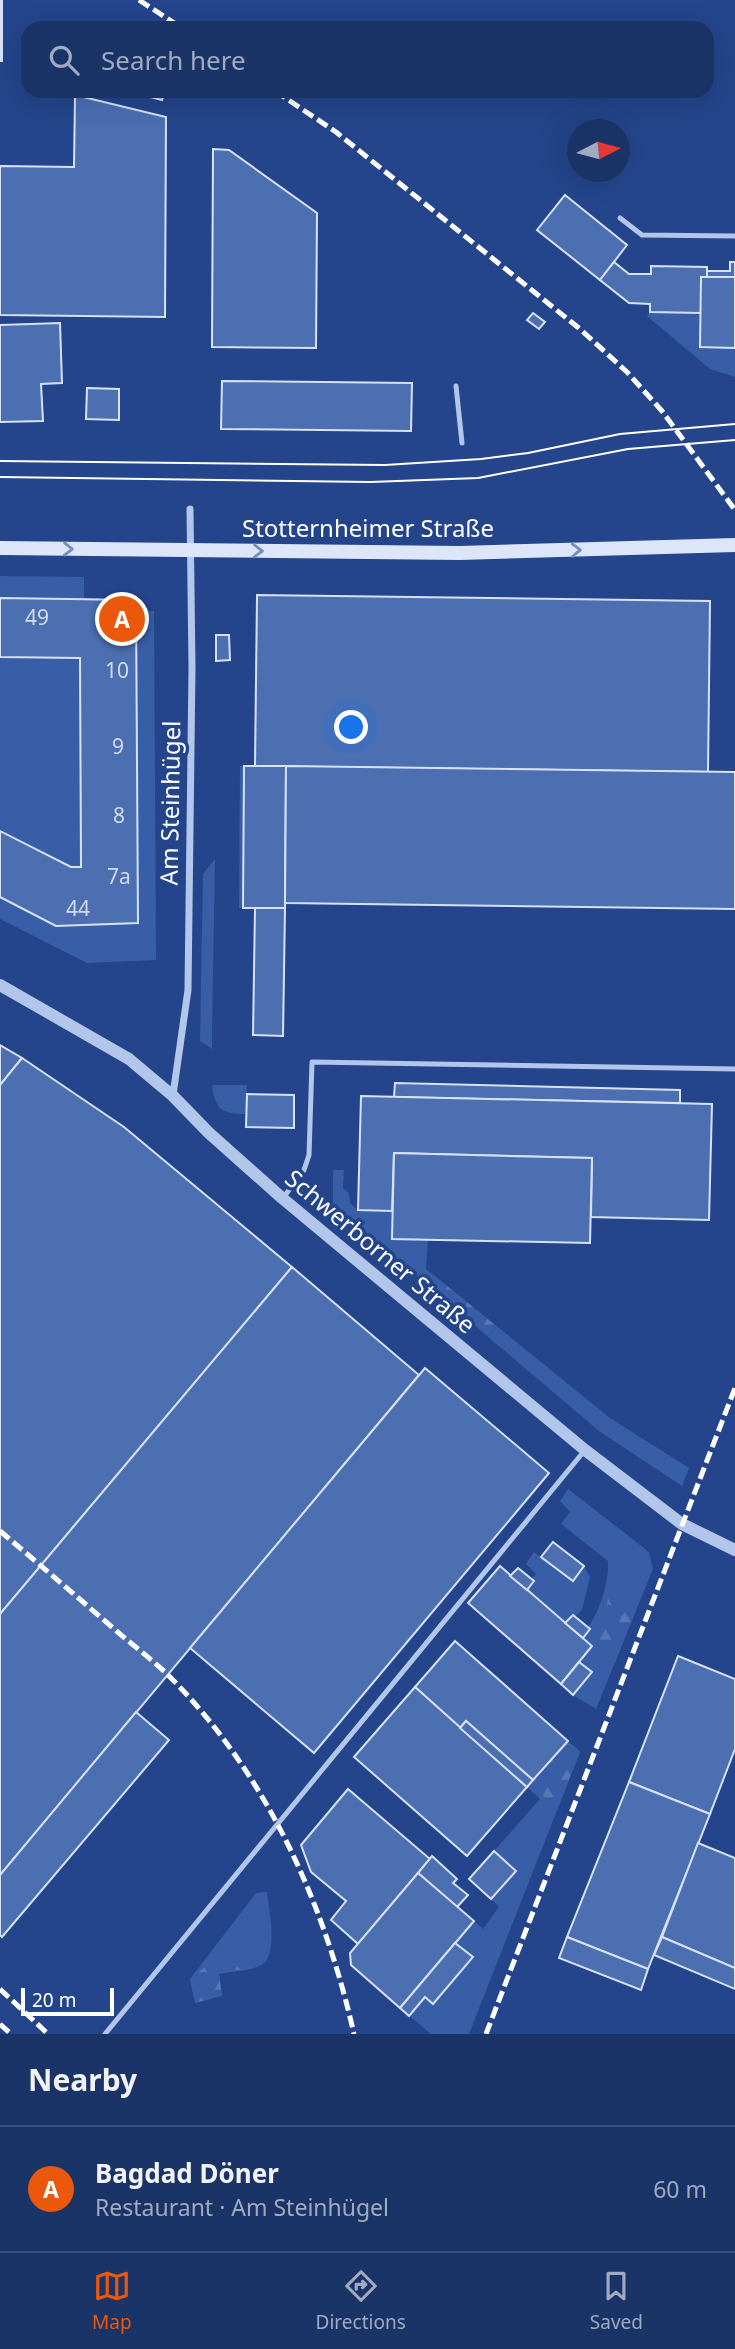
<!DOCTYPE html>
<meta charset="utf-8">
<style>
body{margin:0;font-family:"Noto Sans",sans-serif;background:#243c6e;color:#f1f3f6}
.compass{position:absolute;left:567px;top:119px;width:63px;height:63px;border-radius:50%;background:#1b3468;box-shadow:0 7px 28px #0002;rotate:84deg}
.scale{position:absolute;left:21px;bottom:18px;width:93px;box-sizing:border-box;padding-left:7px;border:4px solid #fff;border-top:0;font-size:19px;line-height:24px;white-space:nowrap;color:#fff;-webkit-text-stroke:5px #24458b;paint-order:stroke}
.you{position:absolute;left:352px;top:728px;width:24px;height:24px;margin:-18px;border:5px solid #fff;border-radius:50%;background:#1a73e8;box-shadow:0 0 0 10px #1a73e833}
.badge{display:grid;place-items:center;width:46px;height:46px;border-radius:50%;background:#ea580c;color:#fff;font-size:23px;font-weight:700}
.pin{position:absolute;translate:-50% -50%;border:4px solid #fff;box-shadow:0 2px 7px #0006}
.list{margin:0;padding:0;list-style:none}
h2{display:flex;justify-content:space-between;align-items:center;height:91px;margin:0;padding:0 28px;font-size:30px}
h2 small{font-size:23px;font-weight:400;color:#a0aac0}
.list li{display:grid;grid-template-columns:46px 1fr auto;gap:21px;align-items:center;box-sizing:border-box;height:126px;padding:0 28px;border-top:2px solid #394f7c}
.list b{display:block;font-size:26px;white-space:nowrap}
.list p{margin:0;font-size:23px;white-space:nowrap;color:#a0aac0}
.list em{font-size:23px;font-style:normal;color:#a0aac0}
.icon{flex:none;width:38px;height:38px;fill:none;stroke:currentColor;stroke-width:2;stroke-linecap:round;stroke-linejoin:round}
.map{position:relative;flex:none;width:735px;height:2034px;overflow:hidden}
.search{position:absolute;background:#1b3468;box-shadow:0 7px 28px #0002;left:21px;right:21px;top:21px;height:77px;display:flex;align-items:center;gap:18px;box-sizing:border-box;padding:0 24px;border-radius:21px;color:#a0aac0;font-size:26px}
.sheet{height:217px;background:#1b3468}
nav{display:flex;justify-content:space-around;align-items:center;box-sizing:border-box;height:98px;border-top:2px solid #394f7c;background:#1b3468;font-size:19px;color:#a0aac0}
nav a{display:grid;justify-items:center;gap:4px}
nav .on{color:#ea580c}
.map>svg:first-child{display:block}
.green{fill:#385ea8}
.forest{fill:url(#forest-firs)}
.building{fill:#4c6fb2;stroke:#d7e2f8;stroke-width:2}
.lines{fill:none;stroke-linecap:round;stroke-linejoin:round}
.service{stroke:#b2c5ea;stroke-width:5}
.minor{stroke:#b2c5ea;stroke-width:7}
.tertiary{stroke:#b2c5ea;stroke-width:12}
.secondary{stroke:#dde6f8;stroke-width:14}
.tram{stroke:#fff;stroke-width:2}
.rail{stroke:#fff;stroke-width:5;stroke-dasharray:12 5;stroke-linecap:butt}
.oneway{stroke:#778dbc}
.labels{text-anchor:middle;stroke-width:7;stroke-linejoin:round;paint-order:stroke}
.number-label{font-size:21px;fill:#d2dbec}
.street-label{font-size:24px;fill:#fff;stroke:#24458b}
</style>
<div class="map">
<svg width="735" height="2034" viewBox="0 0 735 2034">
<defs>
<pattern id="forest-firs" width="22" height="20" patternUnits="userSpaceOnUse" patternTransform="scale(1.75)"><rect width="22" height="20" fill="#385ea8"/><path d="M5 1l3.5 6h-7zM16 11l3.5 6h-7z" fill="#5676b5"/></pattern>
</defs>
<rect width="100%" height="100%" fill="#24458b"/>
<g class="green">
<polygon points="650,312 701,313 735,348 735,377 710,369 647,316"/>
<polygon points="0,576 84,577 84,599 0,598"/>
<polygon points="136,611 154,611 156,960 87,963 0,919 0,897 138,923"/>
<polygon points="0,657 80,658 81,867 71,867 0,831"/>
<polygon points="240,766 244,766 243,908 239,908"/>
<polygon points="215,859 212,1030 212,1049 200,1041 203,874"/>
<path d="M212,1085H247L246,1114C222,1114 215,1110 212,1085Z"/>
<polygon points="333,1170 344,1170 343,1188 349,1193 350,1203 358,1210 392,1211 392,1239 428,1239 426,1269 435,1276 428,1275 423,1281 333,1204"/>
<polygon points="494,1324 610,1418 689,1468 682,1486 599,1431 487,1336 492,1334"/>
<path d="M568,1489L649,1552L653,1569L596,1709L573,1695L592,1673L579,1662L592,1646L583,1638L590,1630L588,1627C600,1611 609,1581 608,1561L561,1524L570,1512L560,1501Z"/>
<polygon points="534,1552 573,1581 584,1566 590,1577 582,1610 575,1617 573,1615 565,1623 527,1590 534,1582 531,1579 536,1574 526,1564"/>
<polygon points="568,1741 580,1752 469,2034 431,2034 400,2008 474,1921 483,1929 499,1907 491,1899 516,1871 494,1851 540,1799 527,1787"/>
<path d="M267,1892C269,1909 278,1953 263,1964C253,1971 232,1971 219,1974L222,1996L195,2003L190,1979L256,1893Z"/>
</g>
<g class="forest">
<polygon points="428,1275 435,1276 494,1324 492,1334 487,1336 423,1281"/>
<path d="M617,1592C627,1594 633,1594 638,1603L615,1663C596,1661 603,1655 597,1645C595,1641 591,1640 588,1637L590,1630L588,1627L595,1618L605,1613L608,1598Z"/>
<polygon points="565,1744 573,1745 580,1752 558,1807 551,1807 544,1800 543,1791 551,1782 546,1772 552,1759"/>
<polygon points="223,1959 241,1969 219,1974 222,1996 195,2003 190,1979 205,1967 209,1971 215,1961"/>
</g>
<g class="building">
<rect x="0" y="0" width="2" height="61"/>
<polygon points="127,91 165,91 162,100"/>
<polygon points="75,95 166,117 165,317 0,315 0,166 74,167"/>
<polygon points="213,149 229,150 317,213 316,348 212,347"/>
<polygon points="565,195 627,245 600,280 537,230"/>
<polygon points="614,262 629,274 651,274 651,266 707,267 707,277 701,277 701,313 650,312 650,304 629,303 600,280"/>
<polygon points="730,262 735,262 735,277 707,277 707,271 730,271"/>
<polygon points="701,277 735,277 735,348 700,347"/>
<polygon points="533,313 545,322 539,329 527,320"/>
<polygon points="60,323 62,383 41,384 43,421 0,422 0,325"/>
<polygon points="222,381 412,383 411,431 221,429"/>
<polygon points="87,388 119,389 119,420 86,419"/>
<polygon points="257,595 710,601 708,772 255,766"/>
<polygon points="0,598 136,600 138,923 56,926 0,897 0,831 71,867 81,867 80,658 0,657"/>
<polygon points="216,635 229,635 230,660 216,661"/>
<polygon points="244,766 286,766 285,908 243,908"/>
<polygon points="286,766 735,772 735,909 285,903"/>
<polygon points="255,908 285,908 283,1036 253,1035"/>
<polygon points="0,1045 22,1058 0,1085"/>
<polygon points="22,1058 124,1127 292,1267 0,1614 0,1085"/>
<polygon points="395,1083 680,1090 680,1103 394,1097"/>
<polygon points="247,1094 294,1095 294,1128 246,1127"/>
<polygon points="361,1096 712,1104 709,1220 591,1217 592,1158 394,1153 392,1211 358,1210"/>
<polygon points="394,1153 592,1158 590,1243 392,1239"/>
<polygon points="292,1267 419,1375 0,1875 0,1614"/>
<polygon points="425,1368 549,1473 314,1753 190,1648"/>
<polygon points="553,1542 584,1566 573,1581 541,1557"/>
<polygon points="500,1566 592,1646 561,1684 468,1603"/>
<polygon points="518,1568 534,1581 527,1590 510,1576"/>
<polygon points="573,1615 590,1629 583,1638 565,1623"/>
<polygon points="455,1641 568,1741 533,1780 466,1721 460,1728 415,1687"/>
<polygon points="678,1656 735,1679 735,1749 710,1814 629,1782"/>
<polygon points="579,1662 592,1672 573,1695 561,1684"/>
<polygon points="415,1687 527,1787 467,1856 354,1757"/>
<polygon points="136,1712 169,1740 2,1937 0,1935 0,1875"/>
<polygon points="466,1721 533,1780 527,1787 460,1728"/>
<polygon points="629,1782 710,1814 648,1969 567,1937"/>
<polygon points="348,1789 430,1859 358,1944 331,1920 346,1901 311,1872 301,1845"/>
<polygon points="698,1843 735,1858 735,1968 662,1937"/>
<polygon points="494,1851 516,1871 491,1899 469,1879"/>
<polygon points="432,1856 457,1879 453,1883 468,1895 457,1907 418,1873"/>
<polygon points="418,1873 474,1921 400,2008 351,1965 350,1953"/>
<polygon points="567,1937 648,1969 641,1990 559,1958"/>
<polygon points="662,1937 735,1968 735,1989 654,1955"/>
<polygon points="455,1943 473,1957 433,2004 425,1997 409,2016 400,2008"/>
</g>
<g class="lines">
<g class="service">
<polyline points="620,218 642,235 735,236"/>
<polyline points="456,386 462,443"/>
<polyline points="283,1198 304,1170 309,1155 312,1062 735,1069"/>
<polyline points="105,2034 585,1450"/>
</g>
<polyline class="minor" points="173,1095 188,990 192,668 190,509"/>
<polyline class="tertiary" points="0,985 129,1059 173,1096 209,1133 282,1198 585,1450 682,1524 735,1550"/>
<polyline class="secondary" points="0,548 460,553 735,545"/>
<g class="tram">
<polyline points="0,461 385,465 481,459 528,453 620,434 735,424"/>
<polyline points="0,477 371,482 478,478 628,449 735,440"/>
</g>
<g class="rail">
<polyline points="139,0 182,28"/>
<polyline points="275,91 336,132 580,329 627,372 662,411 735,510"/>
<path d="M0,1531C38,1563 75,1595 113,1628C131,1644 152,1659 169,1676C266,1773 324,1902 354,2034"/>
<polyline points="0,1989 48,2034"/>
<polyline points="0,2024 11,2034"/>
<polyline points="486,2034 735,1388"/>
</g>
</g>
<defs><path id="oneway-chevron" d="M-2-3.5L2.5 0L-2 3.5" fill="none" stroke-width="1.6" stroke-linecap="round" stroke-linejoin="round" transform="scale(1.75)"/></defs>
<g class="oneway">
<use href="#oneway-chevron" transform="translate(68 549) rotate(1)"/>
<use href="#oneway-chevron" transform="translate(576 550) rotate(-2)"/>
<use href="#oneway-chevron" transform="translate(258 551) rotate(1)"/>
</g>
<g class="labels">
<g class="number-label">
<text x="37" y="625">49</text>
<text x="117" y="678">10</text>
<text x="118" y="754">9</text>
<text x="119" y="823">8</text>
<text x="119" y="884">7a</text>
<text x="78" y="916">44</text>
</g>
<g class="street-label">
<text x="368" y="537">Stotternheimer Straße</text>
<text transform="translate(171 803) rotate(-89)" y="8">Am Steinhügel</text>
<text transform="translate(380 1252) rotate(40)" y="8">Schwerborner Straße</text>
</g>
</g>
</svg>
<svg class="compass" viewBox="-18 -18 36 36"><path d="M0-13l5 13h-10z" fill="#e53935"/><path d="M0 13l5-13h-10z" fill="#a0aac0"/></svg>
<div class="scale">20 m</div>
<div class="you"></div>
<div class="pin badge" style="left:122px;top:619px">A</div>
<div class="search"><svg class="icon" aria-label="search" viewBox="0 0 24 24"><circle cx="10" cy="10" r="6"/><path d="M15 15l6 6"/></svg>Search here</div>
</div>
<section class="sheet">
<h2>Nearby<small></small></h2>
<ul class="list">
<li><span class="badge">A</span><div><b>Bagdad Döner</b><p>Restaurant · Am Steinhügel</p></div><em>60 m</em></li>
</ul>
</section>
<nav>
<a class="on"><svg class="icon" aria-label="map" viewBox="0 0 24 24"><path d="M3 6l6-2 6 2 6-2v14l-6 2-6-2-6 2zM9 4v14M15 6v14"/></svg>Map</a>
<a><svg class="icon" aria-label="directions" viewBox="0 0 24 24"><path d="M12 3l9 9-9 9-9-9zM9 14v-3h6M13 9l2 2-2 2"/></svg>Directions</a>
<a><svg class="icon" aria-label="saved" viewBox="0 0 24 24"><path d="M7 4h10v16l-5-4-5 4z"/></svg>Saved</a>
</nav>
